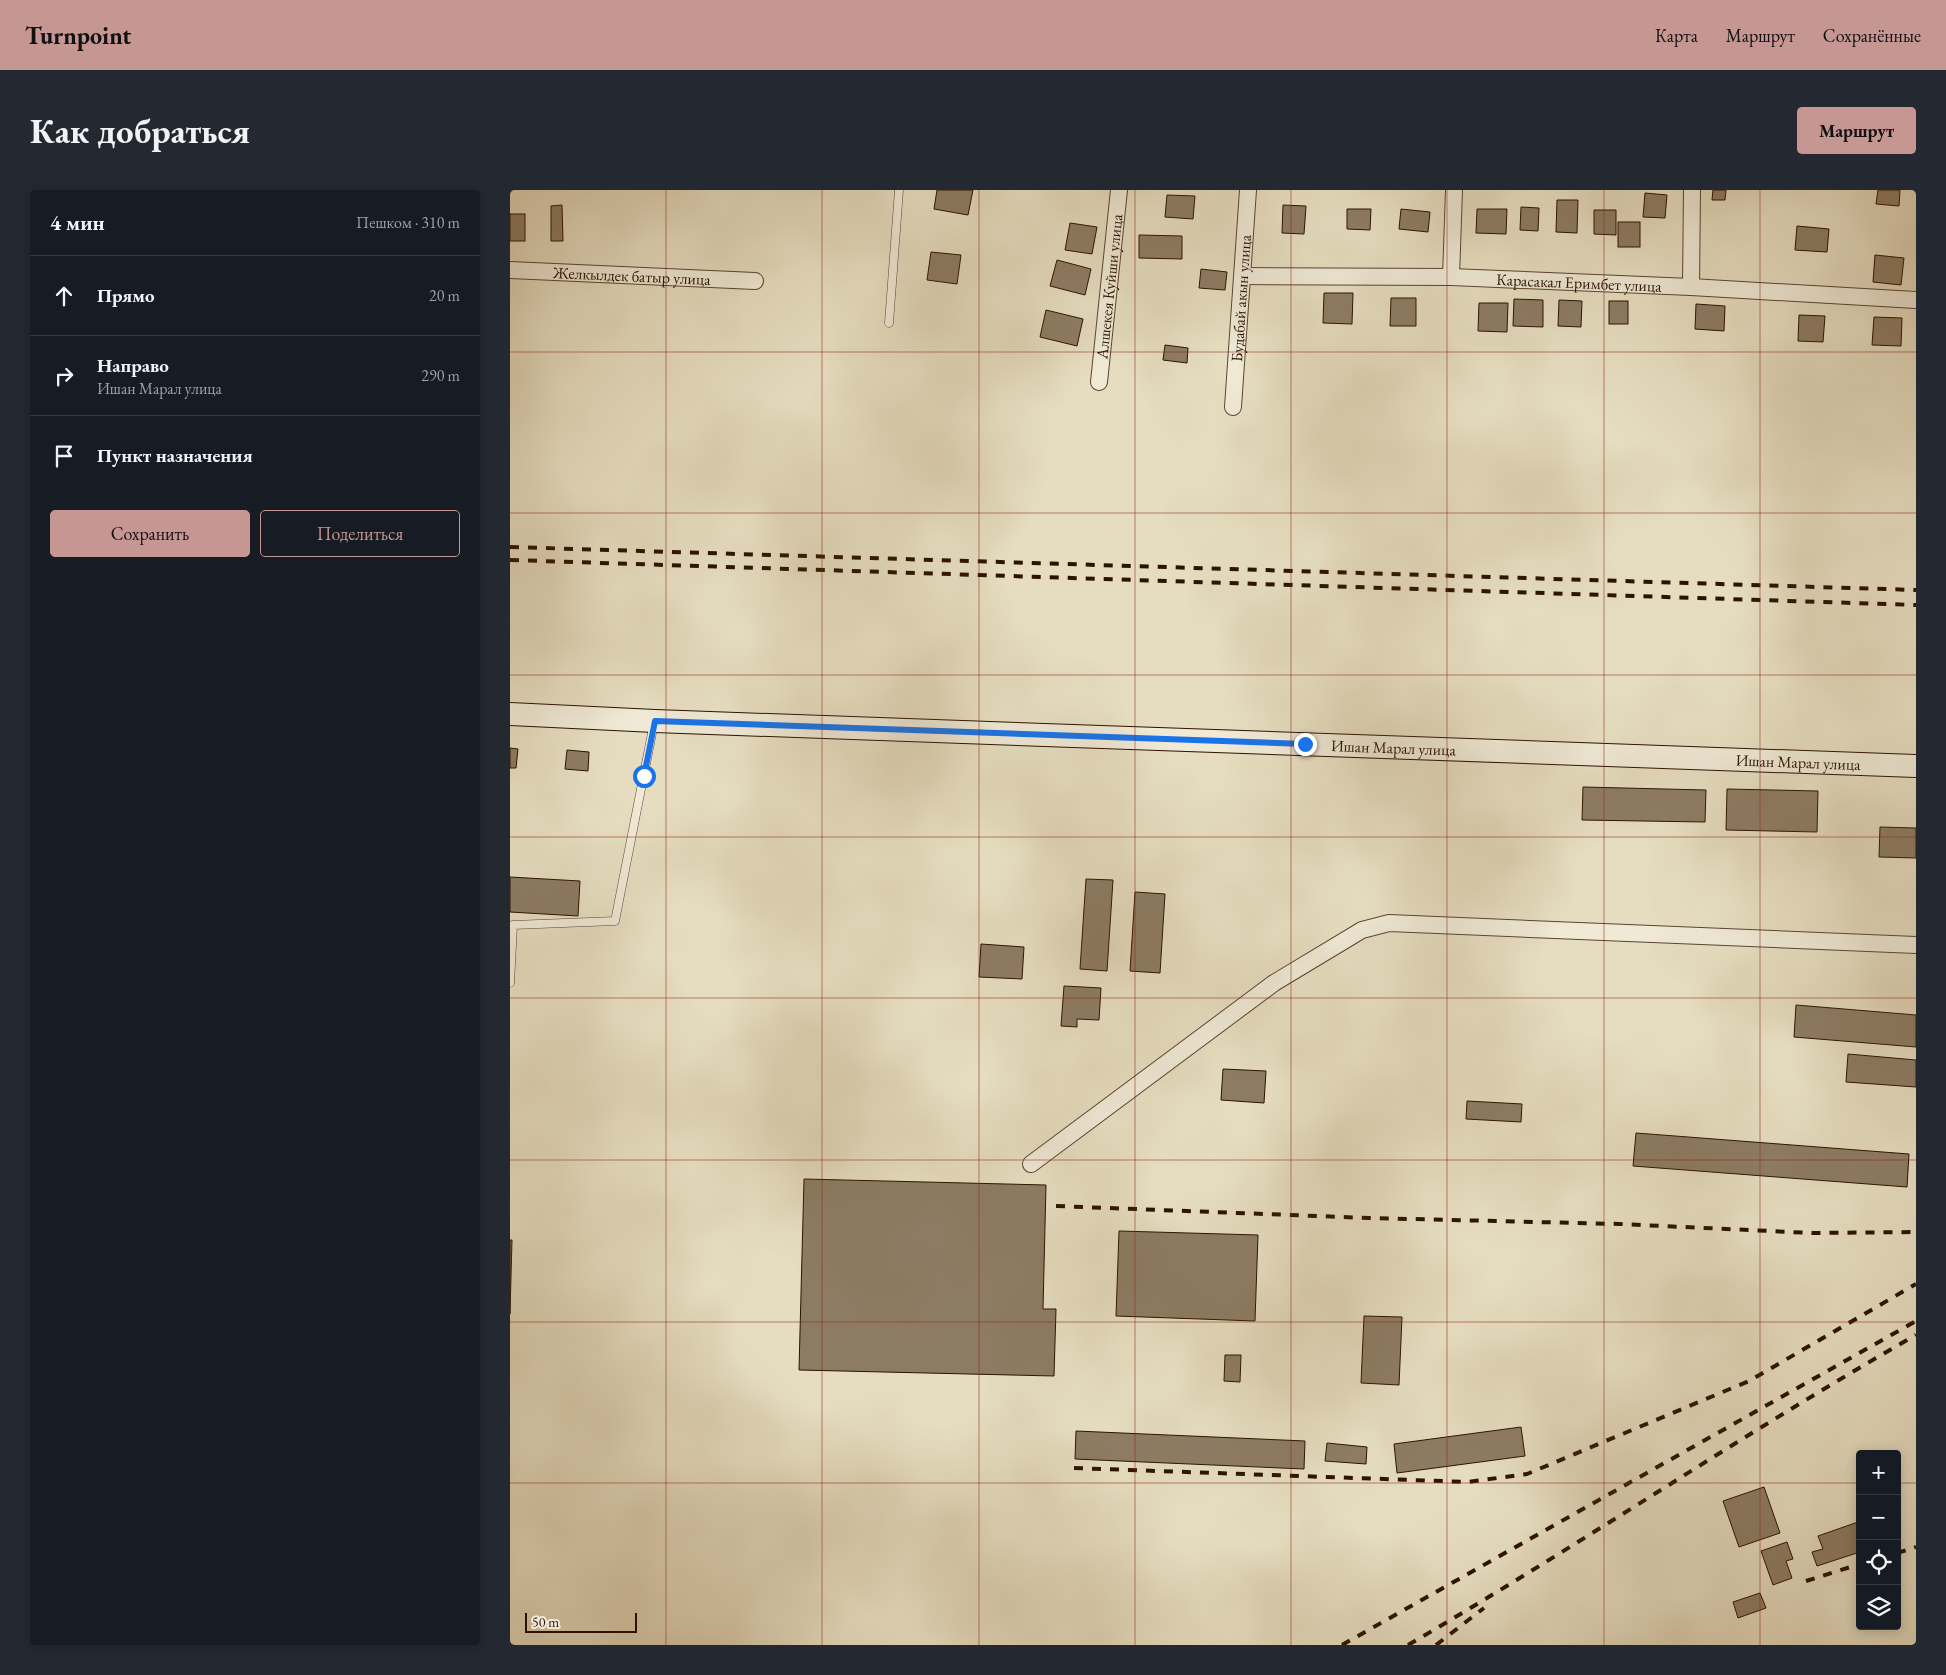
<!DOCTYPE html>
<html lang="ru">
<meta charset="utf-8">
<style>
body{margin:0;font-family:"EB Garamond",serif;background:#242831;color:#f1f3f6}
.controls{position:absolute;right:15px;bottom:15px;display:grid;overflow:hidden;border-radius:5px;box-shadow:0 2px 12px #0003}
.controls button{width:45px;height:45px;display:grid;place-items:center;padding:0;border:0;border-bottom:1px solid #363941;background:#171b24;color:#f1f3f6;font:25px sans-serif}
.scale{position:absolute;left:15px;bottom:12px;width:112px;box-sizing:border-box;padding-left:5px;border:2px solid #2c1200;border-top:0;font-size:14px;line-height:18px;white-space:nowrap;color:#2c1200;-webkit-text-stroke:4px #efe9d6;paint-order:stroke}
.stop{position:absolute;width:15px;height:15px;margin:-11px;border:4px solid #1a73e8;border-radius:50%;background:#fff}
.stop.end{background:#1a73e8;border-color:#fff;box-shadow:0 1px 5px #0008}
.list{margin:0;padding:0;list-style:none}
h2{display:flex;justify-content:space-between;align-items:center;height:65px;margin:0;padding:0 20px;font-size:21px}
h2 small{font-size:16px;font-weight:400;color:#9ea1a6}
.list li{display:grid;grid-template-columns:32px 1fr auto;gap:15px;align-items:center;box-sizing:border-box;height:80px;padding:0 20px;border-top:1px solid #363941}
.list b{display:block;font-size:19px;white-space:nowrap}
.list p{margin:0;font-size:16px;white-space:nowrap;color:#9ea1a6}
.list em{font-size:16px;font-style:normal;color:#9ea1a6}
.actions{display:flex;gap:10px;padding:15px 20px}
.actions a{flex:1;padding:11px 0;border:1px solid #c59692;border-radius:5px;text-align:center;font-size:18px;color:#c59692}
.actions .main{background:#c59692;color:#111}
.icon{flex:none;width:28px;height:28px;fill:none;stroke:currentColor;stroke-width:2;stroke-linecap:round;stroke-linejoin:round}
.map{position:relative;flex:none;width:1406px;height:1455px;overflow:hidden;border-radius:5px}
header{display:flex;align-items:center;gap:30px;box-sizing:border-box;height:70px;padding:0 25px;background:#c59692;color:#111}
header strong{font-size:24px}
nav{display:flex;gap:28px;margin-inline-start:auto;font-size:18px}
.intro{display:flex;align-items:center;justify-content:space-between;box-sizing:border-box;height:120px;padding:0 30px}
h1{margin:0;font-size:35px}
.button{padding:12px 22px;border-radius:5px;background:#c59692;color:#111;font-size:18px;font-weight:700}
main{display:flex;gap:30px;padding:0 30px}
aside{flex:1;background:#171b24;border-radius:5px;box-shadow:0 2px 12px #0003}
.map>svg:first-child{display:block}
.building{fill:#8d7c64;stroke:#2c1200}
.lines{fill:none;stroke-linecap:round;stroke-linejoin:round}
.service-casing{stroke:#5a4530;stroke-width:9}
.minor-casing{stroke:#5a4530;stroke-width:18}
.secondary-casing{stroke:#2c1200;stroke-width:24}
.service{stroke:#efe9d6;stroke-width:8}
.minor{stroke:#efe9d6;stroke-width:16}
.secondary{stroke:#efe9d6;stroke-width:22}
.rail{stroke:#2c1200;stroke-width:4;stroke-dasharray:9 9;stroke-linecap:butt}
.route{stroke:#1a73e8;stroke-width:6}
.grid{fill:none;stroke:#8f2418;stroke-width:1;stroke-opacity:0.55}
.labels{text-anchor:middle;stroke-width:4;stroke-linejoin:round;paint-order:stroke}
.street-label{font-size:16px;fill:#2c1200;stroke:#efe9d6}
</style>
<header>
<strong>Turnpoint</strong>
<nav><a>Карта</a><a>Маршрут</a><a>Сохранённые</a></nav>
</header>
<div class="intro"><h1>Как добраться</h1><a class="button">Маршрут</a></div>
<main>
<aside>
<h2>4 мин<small>Пешком · 310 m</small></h2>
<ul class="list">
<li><svg class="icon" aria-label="ahead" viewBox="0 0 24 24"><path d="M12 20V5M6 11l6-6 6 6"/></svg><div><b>Прямо</b></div><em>20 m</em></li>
<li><svg class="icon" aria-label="right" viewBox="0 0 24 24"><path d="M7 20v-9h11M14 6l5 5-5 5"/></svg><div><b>Направо</b><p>Ишан Марал улица</p></div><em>290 m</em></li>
<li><svg class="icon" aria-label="arrive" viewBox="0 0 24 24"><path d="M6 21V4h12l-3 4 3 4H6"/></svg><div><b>Пункт назначения</b></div></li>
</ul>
<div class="actions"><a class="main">Сохранить</a><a>Поделиться</a></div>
</aside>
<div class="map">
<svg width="1406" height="1455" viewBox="0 0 1406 1455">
<rect width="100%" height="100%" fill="#e6ddc0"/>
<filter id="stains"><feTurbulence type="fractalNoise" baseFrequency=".004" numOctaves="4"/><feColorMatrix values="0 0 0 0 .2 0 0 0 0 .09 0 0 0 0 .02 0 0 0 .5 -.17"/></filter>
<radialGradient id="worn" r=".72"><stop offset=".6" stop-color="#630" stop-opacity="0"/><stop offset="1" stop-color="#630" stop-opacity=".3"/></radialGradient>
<g class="building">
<polygon points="427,0 463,0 458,25 424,19"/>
<polygon points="1203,0 1216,0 1215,10 1202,10"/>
<polygon points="1368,0 1390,0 1389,16 1366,14"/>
<polygon points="1135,3 1157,5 1155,28 1133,27"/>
<polygon points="657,5 685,6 683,29 655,27"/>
<polygon points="1047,10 1068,10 1067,43 1046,42"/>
<polygon points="52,15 53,51 41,51 41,16"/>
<polygon points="773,15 796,16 794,44 772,43"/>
<polygon points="1011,17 1029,18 1028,41 1010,40"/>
<polygon points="837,19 861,19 860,40 837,39"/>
<polygon points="891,19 920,22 918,42 889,39"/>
<polygon points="967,19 997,19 996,44 966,43"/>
<polygon points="1084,20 1106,20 1106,45 1084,44"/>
<rect x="0" y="24" width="15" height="27"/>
<rect x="1108" y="32" width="22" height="25"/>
<polygon points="560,33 587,37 582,64 555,60"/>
<polygon points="1287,36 1319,39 1317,62 1285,60"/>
<polygon points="629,45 672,46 672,69 629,68"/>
<polygon points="421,62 451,65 447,94 417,90"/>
<polygon points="1365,65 1394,68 1391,95 1363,92"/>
<polygon points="547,70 581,79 575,105 540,96"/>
<polygon points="691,79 717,82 715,100 689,98"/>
<polygon points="814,103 843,103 842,134 813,133"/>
<polygon points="881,108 906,108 906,136 880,136"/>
<polygon points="1004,109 1033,110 1033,137 1003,136"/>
<polygon points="1049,110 1072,111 1071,137 1048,136"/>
<rect x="1099" y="111" width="19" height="23"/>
<polygon points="969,113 998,113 997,142 968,141"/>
<polygon points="1186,114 1215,116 1214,141 1185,139"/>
<polygon points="536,120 573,129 567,156 530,147"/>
<polygon points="1289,125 1315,126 1313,152 1288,151"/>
<polygon points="1364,127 1392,128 1391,156 1362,155"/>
<polygon points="655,155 678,158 677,173 653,170"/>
<polygon points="0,558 8,559 6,578 0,578"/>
<polygon points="57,560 79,562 78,581 55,579"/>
<polygon points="1073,597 1196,600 1195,632 1072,630"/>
<polygon points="1217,599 1308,601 1307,642 1216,640"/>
<polygon points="1370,637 1406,638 1406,668 1369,667"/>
<polygon points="0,687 70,691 68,726 0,722"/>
<polygon points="576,689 603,690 597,781 570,779"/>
<polygon points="625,702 655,704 650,783 620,781"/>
<polygon points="471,754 514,757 512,789 469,787"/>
<polygon points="554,796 591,798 589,830 567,829 567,837 551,836"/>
<polygon points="1286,815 1406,825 1406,857 1284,847"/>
<polygon points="1338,864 1406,870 1406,897 1336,892"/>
<polygon points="713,879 756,881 754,913 711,910"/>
<polygon points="957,911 1012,914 1011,932 956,929"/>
<polygon points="1126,943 1399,964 1397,997 1123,976"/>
<polygon points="294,989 536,995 533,1119 546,1119 544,1186 289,1180"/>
<polygon points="609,1041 748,1045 745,1131 606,1126"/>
<polygon points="0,1050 2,1050 0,1124"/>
<polygon points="854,1126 892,1127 889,1195 851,1193"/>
<polygon points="715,1165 731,1165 730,1192 714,1191"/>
<polygon points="1011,1237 1015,1266 887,1283 884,1254"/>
<polygon points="566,1241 795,1251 794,1279 565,1269"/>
<polygon points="817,1253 857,1257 856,1274 815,1271"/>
<polygon points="1254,1297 1270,1343 1229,1357 1213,1311"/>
<polygon points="1348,1332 1350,1362 1307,1376 1302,1362 1313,1359 1308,1346"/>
<polygon points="1277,1352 1283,1369 1276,1371 1282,1388 1263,1395 1251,1361"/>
<polygon points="1250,1403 1256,1418 1228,1428 1223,1412"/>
<polygon points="1387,1417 1391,1429 1387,1431"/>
</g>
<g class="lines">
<defs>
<g id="service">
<polyline points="379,133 389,0"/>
<polyline points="0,793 3,735 105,731 144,533"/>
</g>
<g id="minor">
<path id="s1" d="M0,80L245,91"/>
<path id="s2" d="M733,86L941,87L1181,97L1406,110"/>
<polyline points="941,87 944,0"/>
<polyline points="1181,97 1182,0"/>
<path id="s3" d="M589,192L609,0"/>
<path id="s4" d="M723,217L738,0"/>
<polyline points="521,974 764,793 852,740 879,733 1406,755"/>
</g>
<g id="secondary">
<path id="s5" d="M0,524L145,531L1406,576"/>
</g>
</defs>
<use href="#service" class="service-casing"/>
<use href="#minor" class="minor-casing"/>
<use href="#secondary" class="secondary-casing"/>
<use href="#service" class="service"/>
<use href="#minor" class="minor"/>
<use href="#secondary" class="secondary"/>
<g class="rail">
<polyline points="0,357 1406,400"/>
<polyline points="0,370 1406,415"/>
<polyline points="546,1016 859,1028 1110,1034 1302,1043 1406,1042"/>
<polyline points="564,1278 958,1292 1017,1284 1239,1191 1406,1094"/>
<polyline points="1387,1363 1406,1357"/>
<polyline points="1296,1391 1350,1374"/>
<polyline points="832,1455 1406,1131"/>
<path d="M898,1455C1070,1355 1234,1243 1406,1145"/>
<polyline points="926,1455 974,1418"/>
</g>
</g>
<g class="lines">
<polyline class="route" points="134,586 145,531 795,554"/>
</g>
<path class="grid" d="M156,0V1455M312,0V1455M469,0V1455M625,0V1455M781,0V1455M937,0V1455M1094,0V1455M1250,0V1455M0,162H1406M0,323H1406M0,485H1406M0,647H1406M0,808H1406M0,970H1406M0,1132H1406M0,1293H1350M1387,1293H1406"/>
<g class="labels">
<g class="street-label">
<text dy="6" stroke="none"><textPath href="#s1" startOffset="122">Желкылдек батыр улица</textPath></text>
<text dy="6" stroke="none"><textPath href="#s2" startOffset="336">Карасакал Еримбет улица</textPath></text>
<text dy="6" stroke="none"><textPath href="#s3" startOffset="96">Алшекея Куйши улица</textPath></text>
<text dy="6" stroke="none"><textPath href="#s4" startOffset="109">Будабай акын улица</textPath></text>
<text dy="6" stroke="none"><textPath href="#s5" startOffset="884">Ишан Марал улица</textPath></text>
<text dy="6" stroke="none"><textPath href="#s5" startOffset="1289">Ишан Марал улица</textPath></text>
</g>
</g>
<rect width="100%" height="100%" filter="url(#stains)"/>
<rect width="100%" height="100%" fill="url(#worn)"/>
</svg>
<div class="controls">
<button>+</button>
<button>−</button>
<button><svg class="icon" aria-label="locate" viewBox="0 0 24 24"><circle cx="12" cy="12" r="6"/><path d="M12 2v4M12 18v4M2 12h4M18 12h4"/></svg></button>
<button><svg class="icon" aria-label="layers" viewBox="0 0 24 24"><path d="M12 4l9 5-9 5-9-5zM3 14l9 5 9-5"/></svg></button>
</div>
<div class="scale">50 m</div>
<div class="stop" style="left:134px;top:586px"></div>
<div class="stop end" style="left:795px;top:554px"></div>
</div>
</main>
